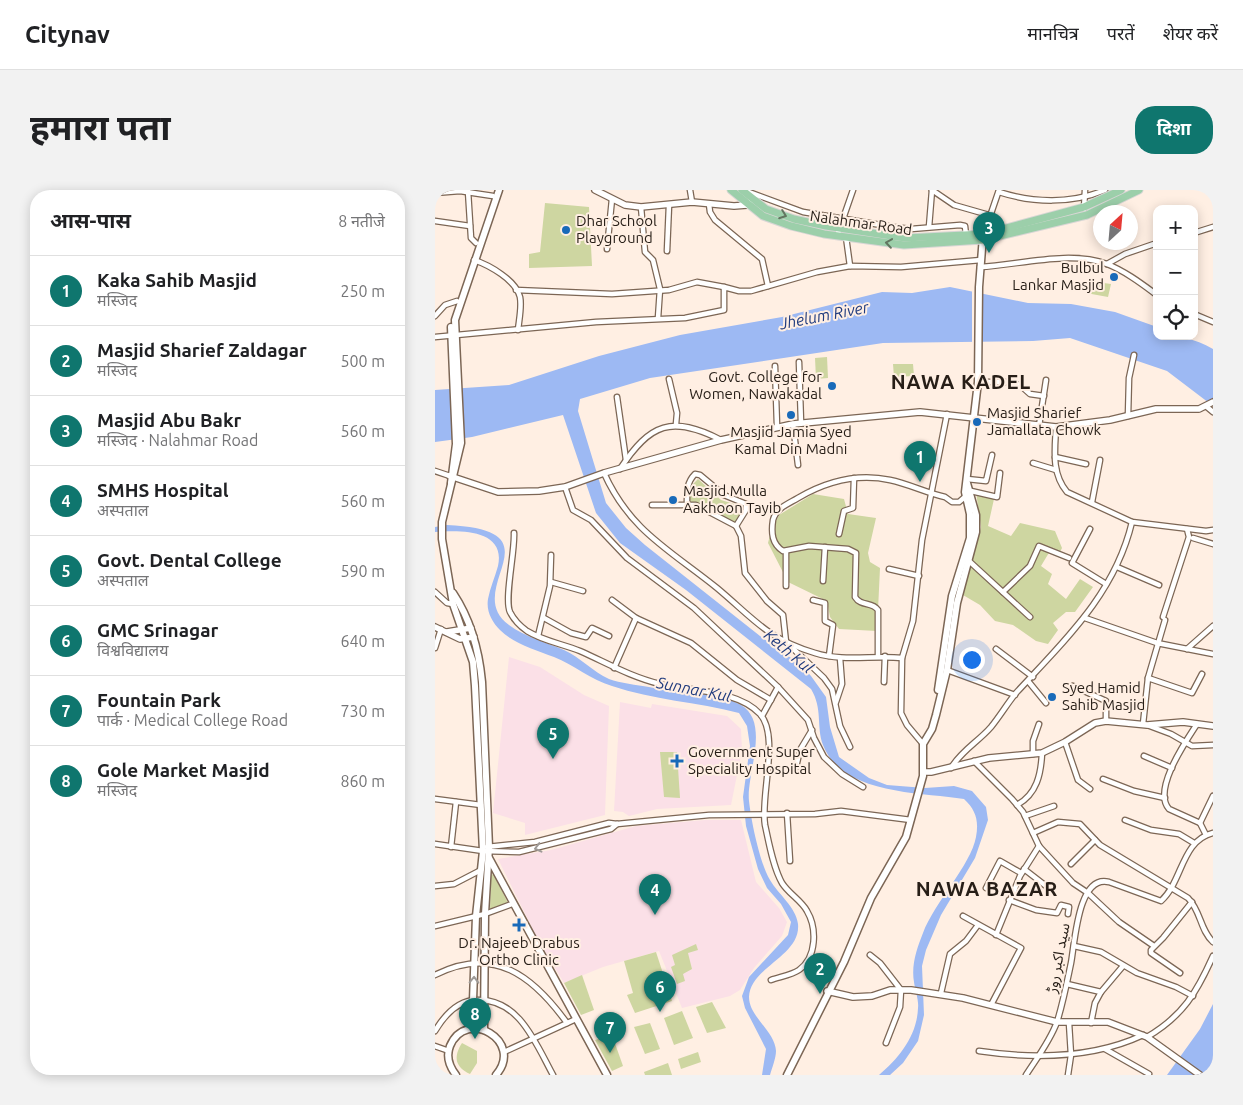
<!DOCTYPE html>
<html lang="hi">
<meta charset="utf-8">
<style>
body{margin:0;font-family:Ubuntu,"Noto Sans Arabic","Noto Sans Devanagari",sans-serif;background:#f2f2f2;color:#202124}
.controls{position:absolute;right:15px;top:15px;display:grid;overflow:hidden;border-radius:10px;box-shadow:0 2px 12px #0003}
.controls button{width:45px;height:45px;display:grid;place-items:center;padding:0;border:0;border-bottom:1px solid #e0e0e0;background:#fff;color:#202124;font:25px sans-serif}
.compass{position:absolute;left:658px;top:15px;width:45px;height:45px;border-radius:50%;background:#fff;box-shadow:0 2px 12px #0003;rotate:26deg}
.you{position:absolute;left:536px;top:469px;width:18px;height:18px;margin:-12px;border:4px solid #fff;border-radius:50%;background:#1a73e8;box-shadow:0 0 0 8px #1a73e833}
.badge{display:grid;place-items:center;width:32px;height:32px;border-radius:50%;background:#0f766e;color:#fff;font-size:16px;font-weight:700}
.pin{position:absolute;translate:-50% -41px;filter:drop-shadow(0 1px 2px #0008)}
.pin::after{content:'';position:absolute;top:26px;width:18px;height:15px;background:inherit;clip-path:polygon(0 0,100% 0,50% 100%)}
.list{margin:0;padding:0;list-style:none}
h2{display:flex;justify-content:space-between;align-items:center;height:65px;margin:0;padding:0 20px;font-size:21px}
h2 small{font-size:16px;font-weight:400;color:#757577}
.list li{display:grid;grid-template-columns:32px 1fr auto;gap:15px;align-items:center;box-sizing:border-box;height:70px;padding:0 20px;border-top:1px solid #e0e0e0}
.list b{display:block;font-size:19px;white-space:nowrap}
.list p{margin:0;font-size:16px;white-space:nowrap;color:#757577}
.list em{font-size:16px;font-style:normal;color:#757577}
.icon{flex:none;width:28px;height:28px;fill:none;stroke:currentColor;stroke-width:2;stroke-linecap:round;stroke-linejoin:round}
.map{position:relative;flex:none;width:778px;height:885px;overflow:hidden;border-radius:20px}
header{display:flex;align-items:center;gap:30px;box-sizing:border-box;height:70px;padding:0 25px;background:#fff;border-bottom:1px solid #e0e0e0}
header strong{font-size:24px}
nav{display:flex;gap:28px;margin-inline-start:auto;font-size:18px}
.intro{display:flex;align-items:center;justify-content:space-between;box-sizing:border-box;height:120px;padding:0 30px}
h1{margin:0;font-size:35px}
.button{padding:12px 22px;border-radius:20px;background:#0f766e;color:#fff;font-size:18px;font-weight:700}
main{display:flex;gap:30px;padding:0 30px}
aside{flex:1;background:#fff;border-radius:20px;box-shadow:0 2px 12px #0003}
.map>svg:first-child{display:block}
.medical{fill:#fbe0e7}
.green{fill:#ced6a1}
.water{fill:#9db9f3}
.pier{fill:#ffefe3}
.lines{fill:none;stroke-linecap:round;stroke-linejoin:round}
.minor-casing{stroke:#7c6655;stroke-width:7}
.tertiary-casing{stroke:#7c6655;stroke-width:8}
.secondary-casing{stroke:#7c6655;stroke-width:9}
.primary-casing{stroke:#d8d6d5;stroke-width:9}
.minor{stroke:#fff;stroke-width:4.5}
.tertiary{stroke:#fff;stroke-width:5.5}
.secondary{stroke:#fff;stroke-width:6}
.primary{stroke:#9ccfaa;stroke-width:7}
.oneway{stroke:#627660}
.oneway2{stroke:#9e9a97}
.poi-dot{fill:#196ab9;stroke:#ffefe3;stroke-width:2}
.labels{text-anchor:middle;stroke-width:4;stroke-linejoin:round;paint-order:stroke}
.poi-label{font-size:15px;fill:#271e17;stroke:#ffefe3;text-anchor:start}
.street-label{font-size:15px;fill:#271e17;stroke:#ffefe3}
.water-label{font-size:16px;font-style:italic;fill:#203b7e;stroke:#ffefe3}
.district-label{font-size:20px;font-weight:bold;letter-spacing:1px;fill:#271e17;stroke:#ffefe3}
</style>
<header>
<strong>Citynav</strong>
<nav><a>मानचित्र</a><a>परतें</a><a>शेयर करें</a></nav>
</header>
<div class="intro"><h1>हमारा पता</h1><a class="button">दिशा</a></div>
<main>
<aside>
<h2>आस-पास<small>8 नतीजे</small></h2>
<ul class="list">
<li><span class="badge">1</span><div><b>Kaka Sahib Masjid</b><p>मस्जिद</p></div><em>250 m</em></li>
<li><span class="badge">2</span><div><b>Masjid Sharief Zaldagar</b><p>मस्जिद</p></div><em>500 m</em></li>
<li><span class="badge">3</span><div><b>Masjid Abu Bakr</b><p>मस्जिद · Nalahmar Road</p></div><em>560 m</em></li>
<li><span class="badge">4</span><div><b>SMHS Hospital</b><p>अस्पताल</p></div><em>560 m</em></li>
<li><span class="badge">5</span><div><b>Govt. Dental College</b><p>अस्पताल</p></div><em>590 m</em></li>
<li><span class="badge">6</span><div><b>GMC Srinagar</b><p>विश्वविद्यालय</p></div><em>640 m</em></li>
<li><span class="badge">7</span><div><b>Fountain Park</b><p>पार्क · Medical College Road</p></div><em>730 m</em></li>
<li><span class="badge">8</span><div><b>Gole Market Masjid</b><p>मस्जिद</p></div><em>860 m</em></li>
</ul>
</aside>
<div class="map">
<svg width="778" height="885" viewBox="0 0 778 885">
<rect width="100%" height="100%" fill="#ffefe3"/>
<g class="medical">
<polygon points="74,467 105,477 149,505 174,516 170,625 90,645 90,633 58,623"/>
<polygon points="185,512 216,518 217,514 292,526 306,539 307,560 296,615 222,619 194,626 188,622 179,621"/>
<polygon points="270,630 306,630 321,692 344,718 352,732 347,746 319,778 305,800 295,806 247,818 224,761 168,777 129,793 102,748 63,669 116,660 201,636"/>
</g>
<g class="green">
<polygon points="110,13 154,17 157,76 94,78 94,64 105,62"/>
<polygon points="654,91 676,94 673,107 651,103"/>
<polygon points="392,167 393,188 381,189 380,168"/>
<polygon points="458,174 478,174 479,186 459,187"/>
<polygon points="263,289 286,310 309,317 301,335 253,313 254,298"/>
<polygon points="541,302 559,309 553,336 576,346 585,333 620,341 627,358 624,364 615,361 606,376 617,384 613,394 631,409 645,389 658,397 640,422 631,422 618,433 623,440 613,454 601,451 578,435 560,431 545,415 528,405 546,337"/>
<polygon points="378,304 409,309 413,324 441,328 433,363 435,372 445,378 442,441 404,439 395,427 392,411 353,392 333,353 336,341 344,325"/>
<polygon points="225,562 242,562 245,608 229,607"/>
<polygon points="56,684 59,685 73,713 55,719"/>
<polygon points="261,754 263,760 253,763 257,779 248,784 250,791 242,794 236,777 240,775 237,765"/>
<polygon points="221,762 237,811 200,823 192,805 198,803 189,771"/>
<polygon points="147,785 159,820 146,825 129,793"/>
<polygon points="277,812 291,838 272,843 261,817"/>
<polygon points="247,821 258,848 239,855 229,828"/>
<polygon points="215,833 225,859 210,864 199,837"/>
<polygon points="177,845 188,876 177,881 160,850"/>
<path d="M27,853L42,861V873L35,884C20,877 18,867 27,853Z"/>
<polygon points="263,862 266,872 246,879 243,869"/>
<polygon points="233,873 237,885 210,885 209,882"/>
</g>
<g class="water">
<path d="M515,97L593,113L636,114L680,122L722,137V146C743,146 759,148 778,159V216L732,181L635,148L598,151L448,153L215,188L145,209L143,221L171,313L191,338L210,355L325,446L366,475L376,486L391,507L395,537L404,567L434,588L452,595L490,598L519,596L537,601L551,617L553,630L540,668L506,725L491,760L487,776L489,825L483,851L468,873L455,885H444C464,868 482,846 483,818C484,810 480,800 479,792C476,775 482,758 488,743C499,713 536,675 541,647C544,631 541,620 529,609C485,602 407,605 388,555C381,536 388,519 376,499L251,400L185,353L161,323L128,225L37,247L0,252V200L74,195L164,166L245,145L347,127L447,102L477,103Z"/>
<path d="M12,335C128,340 25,399 74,435C90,447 110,452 129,460C145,467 158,482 174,489C185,493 202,495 214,497C239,502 285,503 306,515C336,533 311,584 314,611C316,630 325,674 335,690C343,704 361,717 363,734C366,766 315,777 314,807C314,827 340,841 341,861C341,868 337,878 335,885H327L331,859L310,818L307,806L314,787L353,745L356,732L346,714L332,698L323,679L311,636L308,607L315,556L312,536L304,523C262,512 218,510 177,496C156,490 139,475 119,467C101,460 79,454 65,440C57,432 51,421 53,409C55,398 60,387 63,376C71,339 25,340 0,342V337Z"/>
<polygon points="778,814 778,881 776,885 732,885 765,839"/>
</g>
<polygon class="pier" points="537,99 547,101 546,155 537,155"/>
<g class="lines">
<defs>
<g id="minor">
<polyline points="255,0 257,12"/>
<polyline points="497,0 519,15 554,25"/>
<polyline points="33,1 36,48 41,53"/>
<polyline points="311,1 368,22 458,37 476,39 525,35 530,36 531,45"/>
<path d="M564,2C598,13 637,14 670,0"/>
<polyline points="0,3 25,1 58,6"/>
<polyline points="274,14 275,22 280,30 327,69 333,96"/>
<polyline points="206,17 210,62 218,70 225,99 223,128"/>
<polyline points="649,19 650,0"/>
<polyline points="0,31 35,36"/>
<polyline points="494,37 497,0"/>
<polyline points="759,43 778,37"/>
<polyline points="549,44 564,0"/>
<polyline points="402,46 418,0"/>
<polyline points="411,47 415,76"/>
<polyline points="172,59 177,9"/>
<polyline points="232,61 234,15"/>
<path d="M39,70C54,75 81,90 85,107C87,117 84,130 83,140"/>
<polyline points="672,74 690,64 722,53"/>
<path d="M545,77C584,75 634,60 672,74C690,81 707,94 722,105"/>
<polyline points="81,100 177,104 234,100 262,92 289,97"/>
<polyline points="759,124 778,132"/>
<polyline points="0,126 10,115 22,111"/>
<polyline points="0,147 161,132 250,128 289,120 289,97 304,101 316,101 382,82 415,76 466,77 546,70"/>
<polyline points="364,172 366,233"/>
<polyline points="340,176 342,236"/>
<polyline points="234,189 242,223 241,234"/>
<polyline points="543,192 575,192 585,195 595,204 609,206"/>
<polyline points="182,207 191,270"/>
<polyline points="772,217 778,222"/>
<polyline points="693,226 694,188 699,165"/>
<polyline points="358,234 363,275"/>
<polyline points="604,236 611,190"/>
<path d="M621,237C620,259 616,283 632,302L697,332L771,341L778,340"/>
<polyline points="620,267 651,274"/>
<polyline points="598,273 621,280"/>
<path d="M185,279C215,233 237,225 286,250"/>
<polyline points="0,281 15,286"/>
<path d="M169,283C195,341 235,360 282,398C318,428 332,449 380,463C408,472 438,465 467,468"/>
<polyline points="532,289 551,291 557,265"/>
<polyline points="130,297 138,320 156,330 192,368 259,418 343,497 373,530 379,548 389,567 407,584 428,597"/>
<polyline points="536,301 562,307 565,283"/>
<polyline points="657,312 665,270"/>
<polyline points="217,315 261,315 301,336 306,346 310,383 332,411 348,425 351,452 389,488 397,499 405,536 415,557"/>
<path d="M252,315C252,303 251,293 260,284L265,285L289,305L311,314V320L301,336"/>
<polyline points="655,339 637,373 671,394"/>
<path d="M79,343C80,362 69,409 75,422C79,430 85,436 92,441C108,451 128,454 145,461C172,473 196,487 225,494C256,501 303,500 325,524C345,546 325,606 330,635C334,653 338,677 347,693C354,704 366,710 372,721C382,738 382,767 364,780C357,785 344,787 336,790"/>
<polyline points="404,344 409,321 418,318 419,288"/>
<polyline points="758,348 778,354"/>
<polyline points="351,361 351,396"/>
<polyline points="534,371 595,427"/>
<polyline points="682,377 724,395"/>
<polyline points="454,379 484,386"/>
<polyline points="388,391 390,357"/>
<polyline points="116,392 148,401"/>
<polyline points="0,402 12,413 18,414"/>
<polyline points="568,402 595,376 604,356 634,368"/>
<polyline points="177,410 201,428 256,453 302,490 336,510"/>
<polyline points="378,410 390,413 390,431 398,435 394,466"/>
<polyline points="728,427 754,347 752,339"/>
<polyline points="109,428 136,443 151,447 157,438 174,446"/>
<polyline points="650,428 722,453 778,464"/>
<polyline points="103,446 115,396 116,365"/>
<polyline points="0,458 6,439"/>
<polyline points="561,459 598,487"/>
<polyline points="752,459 778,436"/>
<path d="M443,466V420C437,411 426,417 420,407L421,363L413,359L374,356L348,361C337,354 336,343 338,330C341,318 353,314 363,308C392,291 422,283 455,290C474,294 492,303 510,307L517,312H524L531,306"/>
<polyline points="179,478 201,428"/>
<polyline points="512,480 580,505"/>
<polyline points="713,488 757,503 767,484"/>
<polyline points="593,491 611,513"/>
<polyline points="449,492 450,466"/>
<polyline points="638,496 671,511 671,531"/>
<polyline points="401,512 407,494 405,468"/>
<polyline points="327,526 343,497"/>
<polyline points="708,534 713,488 730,430"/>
<path d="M762,534C751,551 717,600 734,619L765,633"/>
<polyline points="712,535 736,544 757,556 778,555"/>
<polyline points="630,552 643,590 655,599"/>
<polyline points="488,554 472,535 466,523 467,468 478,431 487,350 512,224"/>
<polyline points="598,564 598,551 604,534"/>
<polyline points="709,566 737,578"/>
<polyline points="539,571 577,609 588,622 604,656 638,693 653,703 684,732 719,756"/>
<polyline points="361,577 365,560 377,540"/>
<path d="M516,578C527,560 543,552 556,537C565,526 572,514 581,503C629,451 680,404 697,332"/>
<polyline points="668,589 699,601 730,608"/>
<polyline points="0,609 46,615"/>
<path d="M582,615C602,604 606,584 607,563"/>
<polyline points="352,623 355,671"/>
<polyline points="590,626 619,616"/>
<polyline points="690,630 716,640 744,644 759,653"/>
<path d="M598,643L623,632L645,634L665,655L753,708C766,721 765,740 778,752"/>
<polyline points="771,645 765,633 778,606"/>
<polyline points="0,654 48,661 84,662 176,639 182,634"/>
<polyline points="16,657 21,612"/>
<polyline points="52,657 100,652 174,633 182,634 274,625 380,624 406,621 476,630"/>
<polyline points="636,674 660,650"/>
<polyline points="589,679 611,696"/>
<polyline points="0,696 19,694 46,680"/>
<polyline points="551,698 565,671 586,683"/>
<polyline points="574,710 601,720 622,723 626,715 634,717 633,724"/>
<polyline points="528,726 586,758 556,815"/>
<polyline points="0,736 50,724 77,714"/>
<polyline points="561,745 585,686 604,656"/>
<polyline points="639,756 666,762 702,783 741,797 758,806"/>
<polyline points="435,765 445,773 466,800 465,817 451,853"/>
<polyline points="745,783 716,763 716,760 728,748 757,712"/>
<path d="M0,785C59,755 98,786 132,833"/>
<polyline points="632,794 666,802 688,776"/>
<polyline points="506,803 515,764 531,751 543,735"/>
<polyline points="656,833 660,813 666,802"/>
<path d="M0,841C9,826 23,810 42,810C84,808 101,854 118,885"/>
<path d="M712,847C748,826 762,802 778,766"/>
<polyline points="0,856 14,861"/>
<polyline points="670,859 714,884"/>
<path d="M544,861C599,869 657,869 708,845"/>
<polyline points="69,862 141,829"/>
<path d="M591,885C602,868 615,851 622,832C628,813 632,792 636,773C640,752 643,684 674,692L726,711C748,691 746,651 778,643"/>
<polyline points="633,885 636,865 634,833"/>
</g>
<g id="tertiary">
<polyline points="160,0 190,15 206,17 257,12 299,16 312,15 315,12"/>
<polyline points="15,286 63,302 104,301 130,297 169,283 286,250 358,234 485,222 621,237 675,230 721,219 764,219 778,212"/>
<polyline points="0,437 25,449 39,447"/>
<polyline points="12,442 36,438"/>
<polyline points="488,582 496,582 554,568 607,563 630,552 660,533 671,531 712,535 748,532 778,536"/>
<polyline points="392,801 418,807 437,806 455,800 476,800 528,808 622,832 673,832 712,847 765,885"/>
</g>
<g id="secondary">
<polyline points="16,137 21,254 16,293"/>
<path d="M18,403C36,430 44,460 47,492L54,657L50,724L49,839"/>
<polyline points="503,500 517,406 535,348 535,324 530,302 543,192 544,97 548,46"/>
<polyline points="54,668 172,885"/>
<polyline points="37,839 41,726 48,661 40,496 38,472 18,414 7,349 7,332 26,253 20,130 64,0"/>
<path d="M21,885C14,876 11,866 15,856C31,817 90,851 61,885"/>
<polyline points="352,885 409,772 436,708 471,647 488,586 488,554 497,539 501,525 512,480 522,413 541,342 541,325 532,293"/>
</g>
<g id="primary">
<polyline points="296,0 328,26 356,36 389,44 469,55 548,50 652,25 704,0"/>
<polyline points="307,0 331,19 359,29 391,36 470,48 549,44 649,17 686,0"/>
</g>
</defs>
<use href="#minor" class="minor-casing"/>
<use href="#tertiary" class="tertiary-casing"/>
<use href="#secondary" class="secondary-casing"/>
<use href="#primary" class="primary-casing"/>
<use href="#minor" class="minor"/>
<use href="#tertiary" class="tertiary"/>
<use href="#secondary" class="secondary"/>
<use href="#primary" class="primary"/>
</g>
<defs><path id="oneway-chevron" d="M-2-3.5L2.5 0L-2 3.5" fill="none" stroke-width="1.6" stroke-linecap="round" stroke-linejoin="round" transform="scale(1.25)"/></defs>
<g class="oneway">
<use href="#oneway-chevron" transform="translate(348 25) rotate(20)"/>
<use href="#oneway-chevron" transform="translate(454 53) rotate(-172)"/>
</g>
<g class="oneway2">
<use href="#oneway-chevron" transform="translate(103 658) rotate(166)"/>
<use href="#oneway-chevron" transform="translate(39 790) rotate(-89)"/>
</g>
<g class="poi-dot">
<circle cx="131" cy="40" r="5"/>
<circle cx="679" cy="87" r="5"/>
<circle cx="397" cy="196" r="5"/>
<circle cx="356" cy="225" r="5"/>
<circle cx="542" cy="232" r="5"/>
<circle cx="238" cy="310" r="5"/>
<circle cx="617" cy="507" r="5"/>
<path d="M239.5 563.5h5v5h5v5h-5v5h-5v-5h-5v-5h5z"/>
<path d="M81.5 727.5h5v5h5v5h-5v5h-5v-5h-5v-5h5z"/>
</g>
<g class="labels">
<g class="poi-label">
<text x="141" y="36">Dhar School<tspan x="141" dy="17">Playground</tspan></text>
<text x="669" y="83" text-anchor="end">Bulbul<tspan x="669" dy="17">Lankar Masjid</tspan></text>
<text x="387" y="192" text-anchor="end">Govt. College for<tspan x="387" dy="17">Women, Nawakadal</tspan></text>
<text x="552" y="228">Masjid Sharief<tspan x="552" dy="17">Jamallata Chowk</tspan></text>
<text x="356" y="247" text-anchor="middle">Masjid Jamia Syed<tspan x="356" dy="17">Kamal Din Madni</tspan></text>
<text x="248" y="306">Masjid Mulla<tspan x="248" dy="17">Aakhoon Tayib</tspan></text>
<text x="627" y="503">Syed Hamid<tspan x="627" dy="17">Sahib Masjid</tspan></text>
<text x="253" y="567">Government Super<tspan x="253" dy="17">Speciality Hospital</tspan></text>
<text x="84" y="758" text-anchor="middle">Dr. Najeeb Drabus<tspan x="84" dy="17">Ortho Clinic</tspan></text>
</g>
<g class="street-label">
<text transform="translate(426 33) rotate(8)" y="5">Nalahmar Road</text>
<text transform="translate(623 768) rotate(-79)" y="5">سید اکبر روڑ</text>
</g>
<g class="water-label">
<text transform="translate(389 125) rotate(-11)" y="6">Jhelum River</text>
<text transform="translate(354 461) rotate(40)" y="6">Keth Kul</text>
<text transform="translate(259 499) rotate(11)" y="6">Sunnar Kul</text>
</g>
<g class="district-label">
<text x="526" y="199">NAWA KADEL</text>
<text x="552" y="706">NAWA BAZAR</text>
</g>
</g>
</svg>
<div class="controls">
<button>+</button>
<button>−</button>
<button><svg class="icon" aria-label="locate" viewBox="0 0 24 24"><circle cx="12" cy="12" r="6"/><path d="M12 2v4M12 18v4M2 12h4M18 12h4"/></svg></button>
</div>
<svg class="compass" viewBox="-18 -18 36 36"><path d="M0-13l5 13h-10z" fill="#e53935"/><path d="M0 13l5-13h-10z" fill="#757577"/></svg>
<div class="you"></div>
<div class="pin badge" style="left:485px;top:292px">1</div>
<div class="pin badge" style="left:385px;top:804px">2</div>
<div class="pin badge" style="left:554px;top:63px">3</div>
<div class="pin badge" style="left:220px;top:725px">4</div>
<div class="pin badge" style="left:118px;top:569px">5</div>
<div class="pin badge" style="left:225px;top:822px">6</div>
<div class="pin badge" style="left:175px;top:863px">7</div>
<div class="pin badge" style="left:40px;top:849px">8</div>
</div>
</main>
